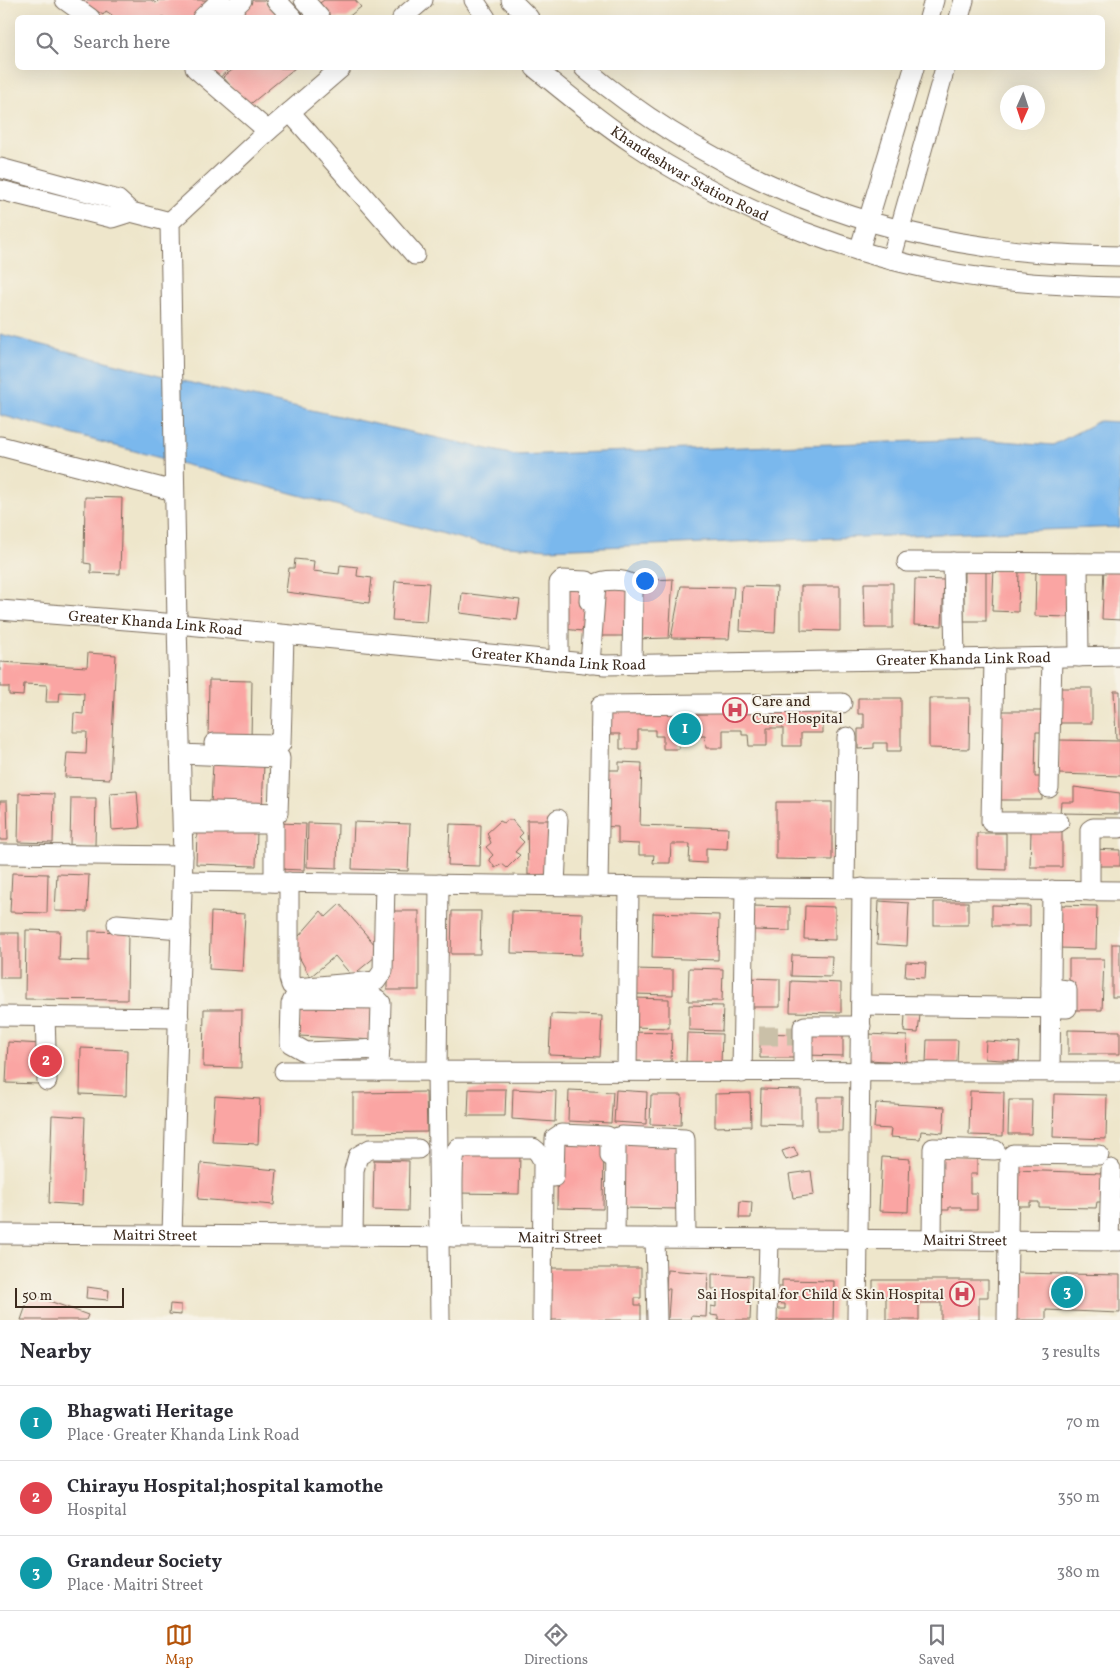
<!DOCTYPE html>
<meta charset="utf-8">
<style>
body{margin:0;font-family:Vollkorn,serif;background:#f7f7f7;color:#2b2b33}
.compass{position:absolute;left:1000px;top:85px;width:45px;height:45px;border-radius:50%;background:#fff;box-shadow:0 5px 20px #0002;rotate:183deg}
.scale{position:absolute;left:15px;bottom:12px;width:109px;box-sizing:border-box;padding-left:5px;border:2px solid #3b2a1e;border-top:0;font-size:14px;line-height:18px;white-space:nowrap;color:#3b2a1e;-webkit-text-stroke:4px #f7f3e8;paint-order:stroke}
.you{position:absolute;left:644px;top:580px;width:18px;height:18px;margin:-12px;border:4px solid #fff;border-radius:50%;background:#1a73e8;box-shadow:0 0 0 8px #1a73e833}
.badge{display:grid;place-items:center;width:32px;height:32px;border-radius:50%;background:#b45309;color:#fff;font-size:16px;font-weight:700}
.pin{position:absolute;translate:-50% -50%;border:2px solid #fff;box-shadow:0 1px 5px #0006}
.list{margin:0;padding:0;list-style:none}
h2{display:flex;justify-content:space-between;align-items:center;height:65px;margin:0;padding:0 20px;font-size:21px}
h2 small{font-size:16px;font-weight:400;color:#7c7c81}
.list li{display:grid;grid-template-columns:32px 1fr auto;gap:15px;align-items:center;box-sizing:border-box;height:75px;padding:0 20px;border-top:1px solid #e1e1e2}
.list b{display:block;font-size:19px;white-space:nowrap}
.list p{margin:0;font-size:16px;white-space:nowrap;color:#7c7c81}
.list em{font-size:16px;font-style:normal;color:#7c7c81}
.icon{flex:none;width:28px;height:28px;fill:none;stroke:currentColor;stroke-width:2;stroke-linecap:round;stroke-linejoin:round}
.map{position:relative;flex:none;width:1120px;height:1320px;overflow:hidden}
.search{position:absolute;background:#fff;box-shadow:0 5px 20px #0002;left:15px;right:15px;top:15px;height:55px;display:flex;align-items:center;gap:12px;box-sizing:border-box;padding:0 18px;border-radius:8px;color:#7c7c81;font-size:19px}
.sheet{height:290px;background:#fff}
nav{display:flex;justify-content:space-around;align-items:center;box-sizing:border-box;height:70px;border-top:1px solid #e1e1e2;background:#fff;font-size:14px;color:#7c7c81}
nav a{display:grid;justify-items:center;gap:2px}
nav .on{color:#b45309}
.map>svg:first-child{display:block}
.water{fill:#7ab8ed;stroke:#5a7186}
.building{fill:#faa5a3}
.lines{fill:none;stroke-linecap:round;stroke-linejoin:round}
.minor-tunnel{stroke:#cac0a8;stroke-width:19;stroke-dasharray:19 9;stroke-linecap:butt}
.minor-casing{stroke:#7a6c5b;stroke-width:21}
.minor{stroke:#fff;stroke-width:19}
.labels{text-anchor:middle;stroke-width:4;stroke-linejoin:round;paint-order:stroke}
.street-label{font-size:15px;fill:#3b2a1e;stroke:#f7f3e8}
.poi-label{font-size:15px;fill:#3b2a1e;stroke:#f7f3e8;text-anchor:start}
</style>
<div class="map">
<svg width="1120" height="1320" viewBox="0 0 1120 1320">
<rect width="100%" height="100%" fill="#f7f3e8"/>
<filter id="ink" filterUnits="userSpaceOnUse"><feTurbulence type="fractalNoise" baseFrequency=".02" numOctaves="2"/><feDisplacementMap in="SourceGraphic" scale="10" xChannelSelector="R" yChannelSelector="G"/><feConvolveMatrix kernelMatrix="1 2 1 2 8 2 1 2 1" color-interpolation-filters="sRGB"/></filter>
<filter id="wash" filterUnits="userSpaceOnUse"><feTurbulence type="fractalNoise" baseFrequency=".0096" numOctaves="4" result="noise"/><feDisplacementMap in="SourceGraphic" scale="20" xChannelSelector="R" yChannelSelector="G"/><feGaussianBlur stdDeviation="1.12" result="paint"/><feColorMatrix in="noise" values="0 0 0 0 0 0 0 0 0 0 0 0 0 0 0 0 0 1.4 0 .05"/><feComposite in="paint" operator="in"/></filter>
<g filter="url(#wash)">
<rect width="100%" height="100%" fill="#eee6cb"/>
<polygon class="water" points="0,334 203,386 515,455 976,439 1053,445 1099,421 1120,422 1120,527 548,549 481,544 0,415"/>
<g id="blocks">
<g class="building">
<polygon points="81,0 151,0 156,3 159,0 218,0 197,18 112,18 112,15 106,11 103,15"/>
<polygon points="246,0 264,0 280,18 228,18"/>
<polygon points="324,0 355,0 361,7 347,18 326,18 317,5"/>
<polygon points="200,68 224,68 227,71 215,82"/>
<polygon points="235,68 295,68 248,106 223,77"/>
<polygon points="85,497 122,498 120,574 91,573 91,564 84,563"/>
<polygon points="295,559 314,561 313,571 339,574 340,565 358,567 357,576 372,578 369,603 286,592 289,568 294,568"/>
<rect x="964" y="566" width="22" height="55"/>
<polygon points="1104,566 1120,567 1120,620 1102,619"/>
<polygon points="1036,568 1070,568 1069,617 1035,616"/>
<polygon points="994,569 1019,570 1018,612 992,611"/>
<polygon points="673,579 669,638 635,639 636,581"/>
<polygon points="915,579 944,580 942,626 914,625"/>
<polygon points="395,581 429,583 426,622 392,620"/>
<polygon points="864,583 893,583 893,628 865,628"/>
<polygon points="562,584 587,584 583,631 563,629"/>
<polygon points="599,584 629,587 630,636 597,636"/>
<polygon points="681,586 734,587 729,639 671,638"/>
<polygon points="742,586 777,587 775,633 740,631"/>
<polygon points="801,586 840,586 840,631 801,630"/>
<polygon points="462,593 520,600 517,620 460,613"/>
<polygon points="88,653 116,655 110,779 65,777 67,753 86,754 87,732 73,732 74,713 83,714 84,693 60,692 59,702 46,702 47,685 24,684 23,696 9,695 9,687 0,687 0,662 87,667"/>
<polygon points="209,680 252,681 251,740 208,739"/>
<rect x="1056" y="688" width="36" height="35"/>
<polygon points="1114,691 1120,691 1120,739 1116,739"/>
<polygon points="858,698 901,698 901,751 887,751 887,743 874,743 874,748 858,749 858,729 864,729 864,714 858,714"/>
<polygon points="929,698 970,698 969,749 929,748"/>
<polygon points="823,709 823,733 801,733 801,746 783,746 783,728 767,728 767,746 749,746 748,735 742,735 742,730 723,730 723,748 706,748 705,736 699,736 699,730 679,730 679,749 663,749 663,736 655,736 655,730 638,730 638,749 620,749 620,734 604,734 604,711"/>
<polygon points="996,711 1043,711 1043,732 1036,732 1035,777 1042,777 1042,800 995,800 996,778 1002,778 1003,735 996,734"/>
<polygon points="1059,740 1120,741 1120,776 1059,774"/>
<polygon points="619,762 642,763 640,825 728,828 727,849 706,848 706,863 689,862 690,844 671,844 670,863 653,863 654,855 639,855 639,844 618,843 618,827 599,826 602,770 619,770"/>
<polygon points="213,763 264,765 262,807 211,804"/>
<polygon points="1074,787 1120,793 1120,814 1060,813 1061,802 1074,802"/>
<polygon points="137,791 140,828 112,830 110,793"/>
<polygon points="19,793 54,794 53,843 18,842"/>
<polygon points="71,798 96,798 95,846 70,845"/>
<polygon points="0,801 7,801 8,840 0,840"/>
<polygon points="776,802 832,802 832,860 776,859"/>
<polygon points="508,820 512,820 523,833 519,837 524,842 515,852 520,855 507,868 502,864 495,868 489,859 493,855 486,847 491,843 487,833 500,821 504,823"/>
<polygon points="527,820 554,820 554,874 528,875"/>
<polygon points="354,822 410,824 408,871 352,869"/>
<polygon points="277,823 306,824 304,870 276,869"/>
<polygon points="308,823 338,824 337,868 307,867"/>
<polygon points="450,824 481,825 480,866 448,865"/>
<polygon points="197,830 257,831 256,866 196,864"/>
<polygon points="1031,831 1062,831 1062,867 1030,867"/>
<polygon points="977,833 1006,833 1006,870 977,869"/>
<polygon points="1091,849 1120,850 1120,866 1091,866"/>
<polygon points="12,873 48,874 47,913 10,912"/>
<polygon points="57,874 89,875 87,912 55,911"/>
<polygon points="879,901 909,903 907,946 877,944"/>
<rect x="934" y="902" width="34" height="23"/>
<polygon points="340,904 381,952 352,976 335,956 310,977 292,944 321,911 326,917"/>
<polygon points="992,905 1030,906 1030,926 992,926"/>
<polygon points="1059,905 1097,906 1096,949 1058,948"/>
<polygon points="754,906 790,907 790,931 753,930"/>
<polygon points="805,906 835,907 835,940 804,939"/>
<rect x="387" y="911" width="32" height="79"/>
<polygon points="452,911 481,911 480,954 451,954"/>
<polygon points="512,911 583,913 582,955 511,953"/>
<polygon points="211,912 245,914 242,971 209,969"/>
<polygon points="653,913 719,915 718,960 652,958"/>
<polygon points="26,930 60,931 59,960 89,961 89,931 128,932 127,1000 25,999"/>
<rect x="0" y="933" width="19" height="45"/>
<rect x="1112" y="944" width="8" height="53"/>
<polygon points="792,955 832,956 831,977 791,976"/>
<polygon points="1069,959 1104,959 1102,1010 1069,1010"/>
<polygon points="906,962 926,963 925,978 905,977"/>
<polygon points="689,968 723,969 722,1001 688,1001"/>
<polygon points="634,969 673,970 673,995 634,994"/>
<polygon points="748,978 780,979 780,1007 748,1007"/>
<polygon points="791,981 841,983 841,1013 790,1012"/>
<polygon points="633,998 669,999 669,1028 632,1027"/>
<polygon points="301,1003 376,1007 374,1040 299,1036"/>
<polygon points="689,1005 723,1006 722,1031 689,1030"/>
<polygon points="204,1009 242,1009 241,1068 203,1067"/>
<polygon points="551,1014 602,1016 600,1057 549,1055"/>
<polygon points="905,1014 920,1015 918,1033 904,1032"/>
<polygon points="805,1029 843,1029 843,1056 805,1055"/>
<polygon points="1068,1030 1120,1031 1120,1054 1068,1054"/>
<polygon points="631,1032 672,1033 671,1062 630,1061"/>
<polygon points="687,1033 722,1034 721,1064 686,1063"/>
<polygon points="760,1033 794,1034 795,1058 760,1058"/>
<polygon points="869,1034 907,1036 906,1062 868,1060"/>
<polygon points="927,1040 958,1040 957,1064 926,1063"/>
<polygon points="986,1041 1020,1043 1019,1061 985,1059"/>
<polygon points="8,1042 41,1044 40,1084 6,1083"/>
<polygon points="81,1048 127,1050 126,1096 80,1094"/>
<polygon points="469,1089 506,1089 505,1116 468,1116"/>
<polygon points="513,1089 556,1091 555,1122 512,1119"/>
<polygon points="761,1089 801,1090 801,1125 760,1124"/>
<polygon points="569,1090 613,1092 611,1123 568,1121"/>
<polygon points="616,1090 647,1092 646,1124 614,1122"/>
<polygon points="970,1091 1004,1092 1003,1136 969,1135"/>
<polygon points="426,1092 427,1132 353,1133 353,1093"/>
<polygon points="750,1093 751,1126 715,1127 715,1094"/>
<polygon points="1054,1094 1107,1095 1106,1139 1053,1137"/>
<polygon points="651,1095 682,1095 681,1125 650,1124"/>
<polygon points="215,1096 260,1099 258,1144 212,1142"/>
<polygon points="817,1097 843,1097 842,1131 817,1131"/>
<polygon points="1009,1100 1032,1100 1031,1134 1008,1134"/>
<polygon points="876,1103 945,1107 943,1133 921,1131 920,1139 890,1137 891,1129 874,1128"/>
<polygon points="52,1115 85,1117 82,1205 49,1203"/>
<polygon points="558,1142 604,1143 603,1209 557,1208"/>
<polygon points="621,1143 681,1145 679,1209 619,1208"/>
<polygon points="794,1147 798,1156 786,1160 782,1151"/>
<polygon points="459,1153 520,1155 519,1194 458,1193"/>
<polygon points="936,1156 977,1157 977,1174 970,1174 970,1193 977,1193 977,1210 961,1210 961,1207 949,1207 949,1210 936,1210"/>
<polygon points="882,1157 910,1159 908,1212 879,1211"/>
<polygon points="374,1160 409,1161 408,1211 373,1210"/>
<polygon points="201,1163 277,1170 274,1205 198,1199"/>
<polygon points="1013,1170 1103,1173 1102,1202 1097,1202 1096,1208 1039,1207 1039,1202 1030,1202 1030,1206 1013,1206"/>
<polygon points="811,1171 814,1195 793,1198 789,1174"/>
<polygon points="740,1201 752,1202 751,1218 739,1218"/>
<polygon points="544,1268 641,1268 641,1298 635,1298 635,1305 641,1305 641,1320 544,1320"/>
<polygon points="667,1270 708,1273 706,1317 691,1316 690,1320 664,1320 664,1318 668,1318 670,1289 666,1289"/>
<polygon points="1014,1273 1120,1275 1120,1313 1046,1310 1046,1320 1015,1320"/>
<polygon points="712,1274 752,1276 750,1320 718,1320 718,1316 711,1315 711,1306 716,1307 716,1289 712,1289"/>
<polygon points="782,1280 834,1281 833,1320 775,1320 776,1309 785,1309 785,1304 774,1303 775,1287 782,1287"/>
<polygon points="873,1280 988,1280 988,1297 979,1297 979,1320 941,1320 941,1303 919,1303 919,1320 886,1320 886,1296 873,1296"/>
<polygon points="87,1287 109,1290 108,1300 86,1298"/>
<polygon points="30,1294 88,1315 86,1320 21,1320"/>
<polygon points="170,1304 181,1305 181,1315 169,1314"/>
</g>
</g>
</g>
<g filter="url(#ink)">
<use href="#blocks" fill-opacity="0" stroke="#7a6c5b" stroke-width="1"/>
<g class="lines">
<polyline class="minor-tunnel" points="759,1036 796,1036"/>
<defs>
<g id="minor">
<polyline points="65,0 90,18"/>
<polyline points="276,0 293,18"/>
<polyline points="304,0 320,18"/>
<polyline points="474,0 486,18"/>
<polyline points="511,0 529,18"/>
<polyline points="202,18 221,0"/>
<polyline points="223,18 242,0"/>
<polyline points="402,18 423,0"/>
<polyline points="929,18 934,0"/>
<polyline points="959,18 964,0"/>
<polyline points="195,68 268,131"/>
<path id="s1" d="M535,68C567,94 599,121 634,144C738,213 860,262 984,278C1029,284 1074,286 1120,287"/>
<path d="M584,68C697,163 840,227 988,247C1032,254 1076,255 1120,256"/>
<polyline points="290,112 415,255"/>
<polyline points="0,168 118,200 131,212 170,222"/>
<polyline points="0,190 112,218 131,212"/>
<polyline points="859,251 914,68"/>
<polyline points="891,260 945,68"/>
<polyline points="0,446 174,491"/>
<polyline points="907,562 1120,563"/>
<polyline points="953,562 955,659"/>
<polyline points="1078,563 1079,657"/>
<path id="s2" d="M0,610L177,624L605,665L1120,656"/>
<polyline points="994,658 991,822 1059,822"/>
<polyline points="559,661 559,583 562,580 587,581 590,584 589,601"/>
<path d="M590,664L596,584C604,579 623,579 631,584L633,590L632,665"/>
<polyline points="214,743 281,744 284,635"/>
<polyline points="180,754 280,758 278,813 182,810"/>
<polyline points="1049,788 1052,657"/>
<polyline points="183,824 274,824 274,882"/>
<polyline points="0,854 183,856"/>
<polyline points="183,881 745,888 1120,891"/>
<polyline points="289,882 289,978 291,985 296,988 376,981 383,971 385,883"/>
<polyline points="439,884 437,1071 440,1320"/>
<polyline points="555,885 558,819"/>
<polyline points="598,886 601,705 842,703"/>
<polyline points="845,888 847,737"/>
<polyline points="1090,891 1090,830 1093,828 1120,828"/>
<polyline points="117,924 181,929"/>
<polyline points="861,1005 1067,1008 1067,990 1051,988"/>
<polyline points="0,1016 179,1018"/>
<polyline points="45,1016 47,1081"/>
<polyline points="284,1071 1120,1072"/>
<polyline points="379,1071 381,1003 377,999 294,998 291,1004 290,1043 306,1052 380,1049"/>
<polyline points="627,1071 629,886"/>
<polyline points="803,1072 803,1027 805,1026 861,1026"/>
<polyline points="1050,1072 1052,890"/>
<polyline points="742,1073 745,888"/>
<polyline points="554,1177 555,1138 561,1134 607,1136 610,1138 610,1156"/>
<path id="s3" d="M0,1234L1120,1241"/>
<polyline points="172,1235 183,856 177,624 170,222 268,131 341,68"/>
<polyline points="353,1236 354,1170 358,1156 370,1149 418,1149"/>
<path d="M454,1237C454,1221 450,1157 458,1148H533C539,1152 542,1157 543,1164L542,1320"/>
<polyline points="615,1238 616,1144 618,1137 621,1136 685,1139 686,1238"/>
<polyline points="655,1238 657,1320"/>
<polyline points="932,1241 933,1148 995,1150"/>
<polyline points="1109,1241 1111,1169"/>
<polyline points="767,1320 769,1239"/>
<polyline points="857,1320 862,888"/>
<polyline points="1007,1320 1009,1158 1013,1154 1099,1155"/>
</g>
</defs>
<use href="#minor" class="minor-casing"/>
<use href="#minor" class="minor"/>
</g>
</g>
<defs>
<symbol id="hospital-ring" viewBox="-11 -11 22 22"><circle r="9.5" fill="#f7f3e8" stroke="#d1495b" stroke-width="1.5"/><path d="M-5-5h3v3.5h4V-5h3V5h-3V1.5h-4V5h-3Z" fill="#d1495b"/></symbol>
</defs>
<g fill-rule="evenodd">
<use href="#hospital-ring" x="721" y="696" width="28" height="28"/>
<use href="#hospital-ring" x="948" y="1280" width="28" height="28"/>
</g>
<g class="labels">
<g class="street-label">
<text dy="5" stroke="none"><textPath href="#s1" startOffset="188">Khandeshwar Station Road</textPath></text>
<text dy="5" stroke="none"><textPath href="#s2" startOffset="156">Greater Khanda Link Road</textPath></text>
<text dy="5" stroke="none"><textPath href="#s2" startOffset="561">Greater Khanda Link Road</textPath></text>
<text dy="5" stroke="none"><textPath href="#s2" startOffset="966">Greater Khanda Link Road</textPath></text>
<text dy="5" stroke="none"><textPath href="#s3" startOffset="155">Maitri Street</textPath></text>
<text dy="5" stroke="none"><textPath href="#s3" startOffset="560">Maitri Street</textPath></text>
<text dy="5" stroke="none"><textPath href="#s3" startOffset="965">Maitri Street</textPath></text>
</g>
<g class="poi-label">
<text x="752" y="706">Care and<tspan x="752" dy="17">Cure Hospital</tspan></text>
<text x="944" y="1299" text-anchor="end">Sai Hospital for Child &amp; Skin Hospital</text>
</g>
</g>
</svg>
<svg class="compass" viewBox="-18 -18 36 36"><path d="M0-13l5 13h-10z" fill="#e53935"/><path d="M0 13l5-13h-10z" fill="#7c7c81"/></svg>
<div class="scale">50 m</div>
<div class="you"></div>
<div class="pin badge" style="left:685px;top:729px;background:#0f9aa8">1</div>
<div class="pin badge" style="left:46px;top:1061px;background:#e0444e">2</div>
<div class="pin badge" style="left:1067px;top:1292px;background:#0f9aa8">3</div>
<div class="search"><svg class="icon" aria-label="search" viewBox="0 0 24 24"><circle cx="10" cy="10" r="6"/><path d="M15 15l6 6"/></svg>Search here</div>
</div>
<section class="sheet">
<h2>Nearby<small>3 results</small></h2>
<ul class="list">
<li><span class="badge" style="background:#0f9aa8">1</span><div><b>Bhagwati Heritage</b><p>Place · Greater Khanda Link Road</p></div><em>70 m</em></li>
<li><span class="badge" style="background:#e0444e">2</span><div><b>Chirayu Hospital;hospital kamothe</b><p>Hospital</p></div><em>350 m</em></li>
<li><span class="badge" style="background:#0f9aa8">3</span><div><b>Grandeur Society</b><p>Place · Maitri Street</p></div><em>380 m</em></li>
</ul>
</section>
<nav>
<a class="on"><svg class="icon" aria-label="map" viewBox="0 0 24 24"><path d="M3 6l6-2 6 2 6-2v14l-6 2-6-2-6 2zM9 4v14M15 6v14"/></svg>Map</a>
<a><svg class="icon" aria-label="directions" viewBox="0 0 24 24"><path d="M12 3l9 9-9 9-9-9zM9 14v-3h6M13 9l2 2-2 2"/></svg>Directions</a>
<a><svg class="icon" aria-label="saved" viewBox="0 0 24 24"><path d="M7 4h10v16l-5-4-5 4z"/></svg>Saved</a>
</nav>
